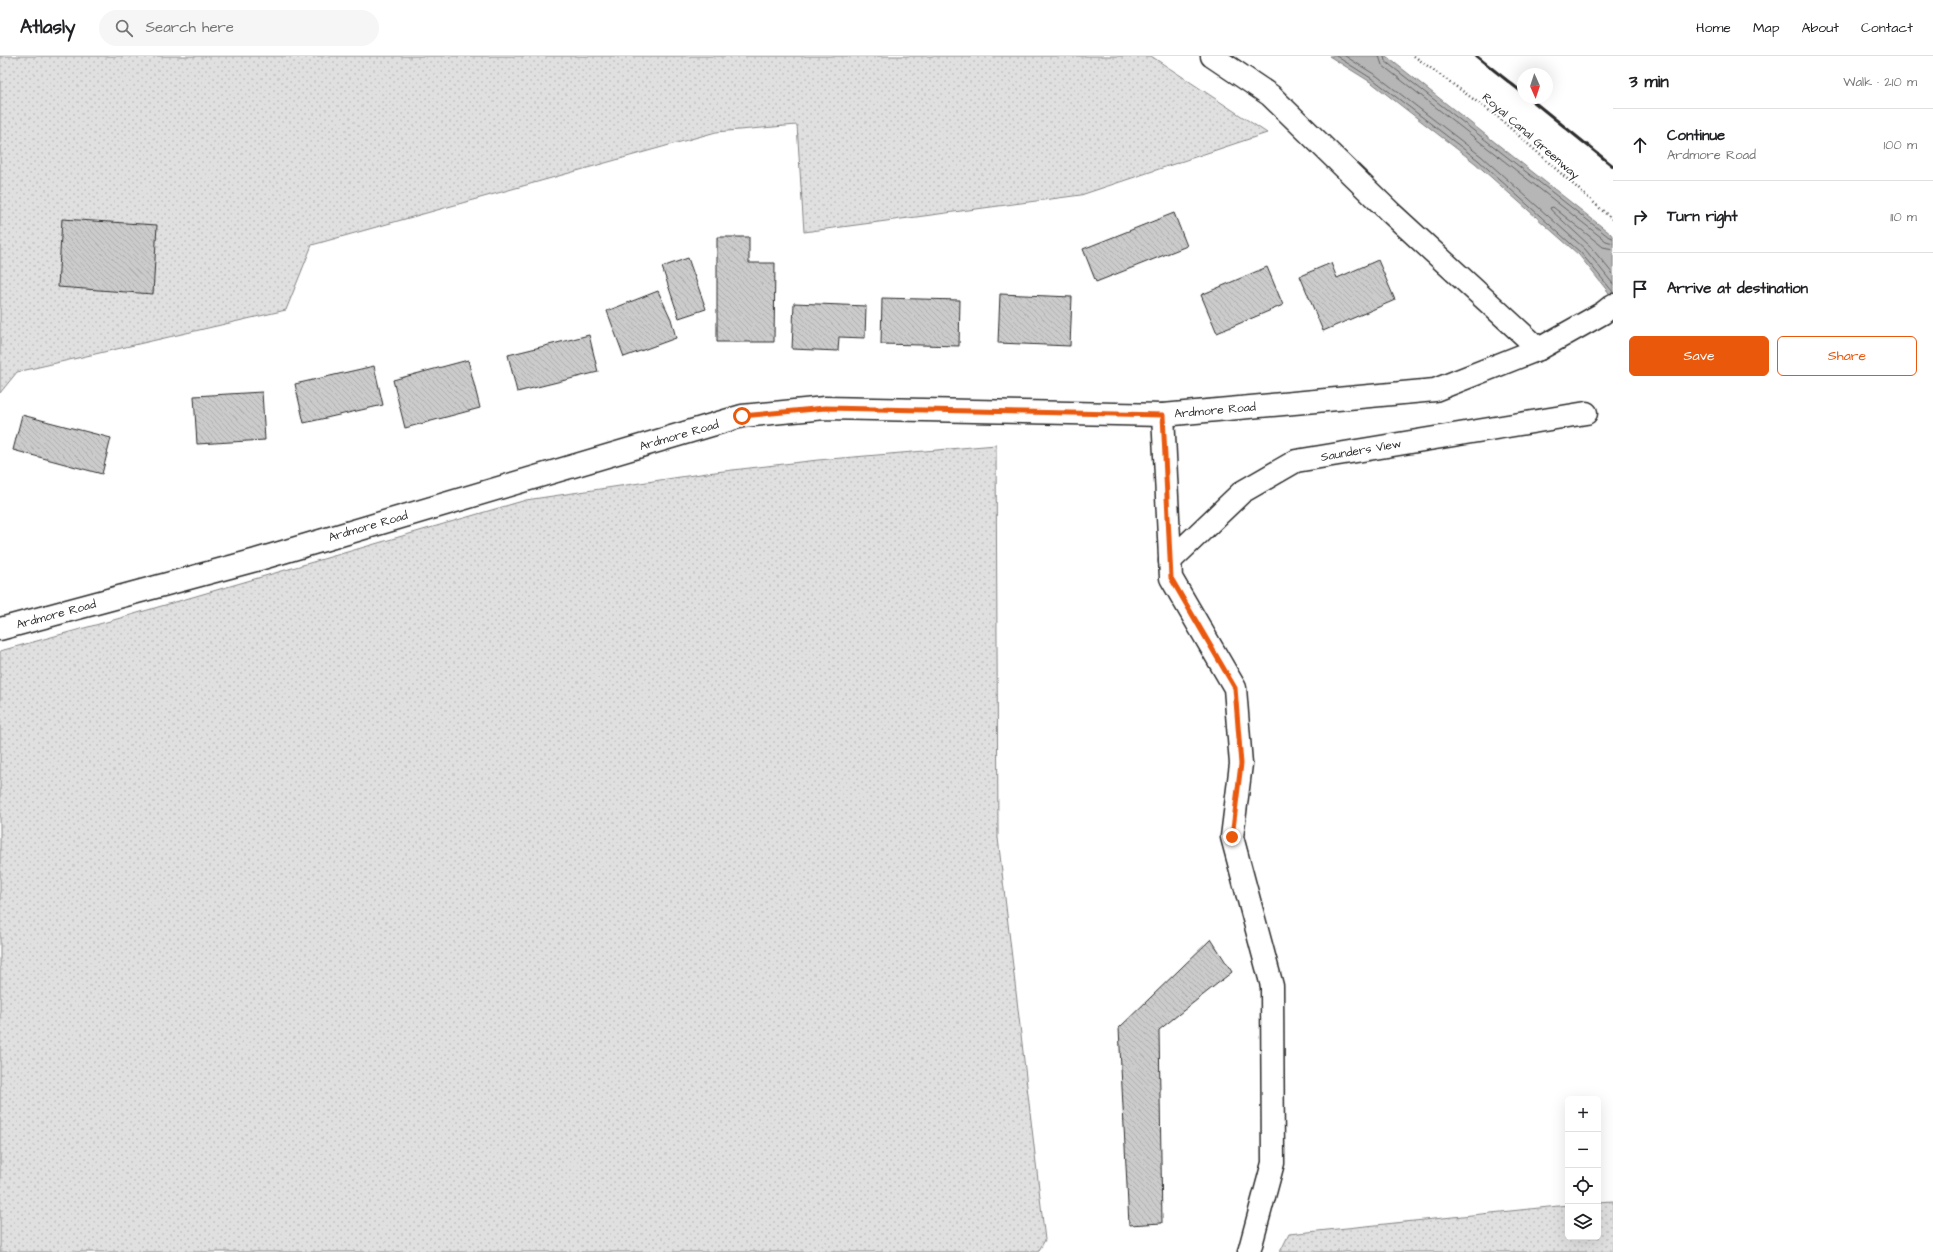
<!DOCTYPE html>
<meta charset="utf-8">
<style>
body{margin:0;font-family:"Architects Daughter",sans-serif;background:#f6f6f6;color:#202124}
.controls{position:absolute;right:12px;bottom:12px;display:grid;overflow:hidden;border-radius:6px;box-shadow:0 4px 16px #0002}
.controls button{width:36px;height:36px;display:grid;place-items:center;padding:0;border:0;border-bottom:1px solid #e0e0e0;background:#fff;color:#202124;font:20px sans-serif}
.compass{position:absolute;left:1517px;top:12px;width:36px;height:36px;border-radius:50%;background:#fff;box-shadow:0 4px 16px #0002;rotate:177deg}
.stop{position:absolute;width:12px;height:12px;margin:-9px;border:3px solid #ea580c;border-radius:50%;background:#fff}
.stop.end{background:#ea580c;border-color:#fff;box-shadow:0 1px 4px #0008}
.list{margin:0;padding:0;list-style:none}
h2{display:flex;justify-content:space-between;align-items:center;height:52px;margin:0;padding:0 16px;font-size:17px}
h2 small{font-size:13px;font-weight:400;color:#757577}
.list li{display:grid;grid-template-columns:26px 1fr auto;gap:12px;align-items:center;box-sizing:border-box;height:72px;padding:0 16px;border-top:1px solid #e0e0e0}
.list b{display:block;font-size:15px;white-space:nowrap}
.list p{margin:0;font-size:13px;white-space:nowrap;color:#757577}
.list em{font-size:13px;font-style:normal;color:#757577}
.actions{display:flex;gap:8px;padding:12px 16px}
.actions a{flex:1;padding:9px 0;border:1px solid #ea580c;border-radius:6px;text-align:center;font-size:14px;color:#ea580c}
.actions .main{background:#ea580c;color:#fff}
.icon{flex:none;width:22px;height:22px;fill:none;stroke:currentColor;stroke-width:2;stroke-linecap:round;stroke-linejoin:round}
.map{position:relative;flex:none;width:1613px;height:1196px;overflow:hidden}
header{display:flex;align-items:center;gap:24px;box-sizing:border-box;height:56px;padding:0 20px;background:#fff;border-bottom:1px solid #e0e0e0}
header strong{font-size:19px}
nav{display:flex;gap:22px;margin-inline-start:auto;font-size:14px}
.search{width:280px;height:36px;background:#f6f6f6;display:flex;align-items:center;gap:10px;box-sizing:border-box;padding:0 14px;border-radius:22px;color:#757577;font-size:15px}
main{display:flex}
aside{flex:1;background:#fff}
.map>svg:first-child{display:block}
.grass{fill:url(#grass-dots);stroke:#868686}
.water{fill:#b6b6b6;stroke:#7e7e7e}
.lines{fill:none;stroke-linecap:round;stroke-linejoin:round}
.shore{stroke:#636363;stroke-width:1}
.building{fill:url(#building-back-hatch);stroke:#2b2b2b}
.minor-casing{stroke:#2b2b2b;stroke-width:25}
.path{stroke:#2b2b2b;stroke-width:2.5;stroke-dasharray:1 3;stroke-linecap:butt}
.minor{stroke:#fff;stroke-width:22}
.rail{stroke:#2b2b2b;stroke-width:3}
.route{stroke:#ea580c;stroke-width:5}
.labels{text-anchor:middle;stroke-width:4;stroke-linejoin:round;paint-order:stroke}
.street-label{font-size:12px;fill:#2b2b2b;stroke:#fff}
</style>
<header>
<strong>Atlasly</strong>
<div class="search"><svg class="icon" aria-label="search" viewBox="0 0 24 24"><circle cx="10" cy="10" r="6"/><path d="M15 15l6 6"/></svg>Search here</div>
<nav><a>Home</a><a>Map</a><a>About</a><a>Contact</a></nav>
</header>
<main>
<div class="map">
<svg width="1613" height="1196" viewBox="0 0 1613 1196">
<defs>
<pattern id="grass-dots" width="8" height="8" patternUnits="userSpaceOnUse"><rect width="8" height="8" fill="#e0e0e0"/><path d="M2 2h.1M6 6h.1" fill="none" stroke="#c0c0c0" stroke-width="1.8" stroke-linecap="round"/></pattern>
<pattern id="building-back-hatch" width="6" height="6" patternUnits="userSpaceOnUse"><rect width="6" height="6" fill="#cbcbcb"/><path d="M-1 5l2 2M0 0l6 6M5-1l2 2" fill="none" stroke="#aeaeae"/></pattern>
</defs>
<rect width="100%" height="100%" fill="#fff"/>
<filter id="ink" filterUnits="userSpaceOnUse"><feTurbulence type="fractalNoise" baseFrequency=".025" numOctaves="2"/><feDisplacementMap in="SourceGraphic" scale="8" xChannelSelector="R" yChannelSelector="G"/><feConvolveMatrix kernelMatrix="1 2 1 2 8 2 1 2 1" color-interpolation-filters="sRGB"/></filter>
<g filter="url(#ink)">
<g class="grass">
<polygon points="0,0 1151,0 1267,77 1081,139 804,176 797,69 716,76 312,189 286,254 17,316 0,337"/>
<polygon points="996,389 998,782 1045,1184 1038,1196 0,1196 0,595 110,565 526,444 707,417 818,404"/>
<polygon points="1613,1145 1613,1196 1280,1196 1289,1178 1568,1149 1568,1181 1598,1181 1598,1146"/>
</g>
<polygon class="water" points="1329,0 1386,0 1611,178 1613,182 1613,242 1579,199 1475,107 1372,27"/>
<g class="lines">
<g class="shore">
<polyline points="1336,0 1374,24 1478,104 1581,197 1613,236"/>
<polyline points="1345,0 1377,20 1481,100 1585,193 1613,228"/>
<polyline points="1379,0 1382,9 1606,185 1613,187"/>
<polyline points="1384,0 1385,5 1609,181 1613,182"/>
<polyline points="1613,193 1603,191 1553,151 1550,152 1551,154 1589,189 1613,218"/>
</g>
</g>
<g class="building">
<polygon points="1174,157 1187,190 1096,226 1083,193"/>
<polygon points="62,163 157,169 153,238 58,231"/>
<polygon points="717,181 749,181 749,207 775,207 774,286 717,286"/>
<polygon points="688,202 706,253 679,262 662,211"/>
<polygon points="1378,204 1395,244 1323,275 1300,220 1331,207 1337,222"/>
<polygon points="1267,211 1283,249 1217,277 1201,239"/>
<polygon points="658,235 671,263 676,282 624,301 607,255"/>
<polygon points="1000,238 1072,241 1070,290 998,287"/>
<polygon points="882,242 960,244 959,290 881,288"/>
<polygon points="794,247 866,250 865,282 839,281 838,295 792,293"/>
<polygon points="589,279 598,316 517,336 508,299"/>
<polygon points="468,304 480,352 405,372 393,324"/>
<polygon points="374,310 383,349 304,367 295,328"/>
<polygon points="262,336 265,384 197,388 194,340"/>
<polygon points="22,359 111,382 102,418 13,394"/>
<polygon points="1211,883 1232,916 1159,974 1162,1167 1129,1169 1119,972"/>
</g>
<g class="lines">
<defs>
<g id="minor">
<polyline points="1212,0 1270,39 1390,156 1539,293"/>
<polyline points="1163,359 1171,522 1235,632 1241,708 1232,781 1272,930 1273,1107 1249,1196"/>
<polyline points="1170,505 1242,436 1296,405 1586,357"/>
<polyline points="0,573 256,504 742,360 825,352 1163,359 1435,334 1539,293 1603,257 1613,249"/>
</g>
</defs>
<use href="#minor" class="minor-casing"/>
<polyline class="path" points="1414,0 1498,61 1613,164"/>
<use href="#minor" class="minor"/>
<g class="rail">
<polyline points="1476,0 1523,37"/>
<polyline points="1529,42 1613,110"/>
</g>
</g>
</g>
<g class="lines" filter="url(#ink)">
<polyline class="route" points="742,360 825,352 1163,359 1171,522 1235,632 1241,708 1232,781"/>
</g>
<g class="labels">
<g class="street-label">
<text transform="translate(1531 80) rotate(41)" y="4">Royal Canal Greenway</text>
<text transform="translate(1215 354) rotate(-5)" y="4">Ardmore Road</text>
<text transform="translate(679 379) rotate(-16)" y="4">Ardmore Road</text>
<text transform="translate(1361 394) rotate(-10)" y="4">Saunders View</text>
<text transform="translate(368 470) rotate(-16)" y="4">Ardmore Road</text>
<text transform="translate(56 558) rotate(-15)" y="4">Ardmore Road</text>
</g>
</g>
</svg>
<div class="controls">
<button>+</button>
<button>−</button>
<button><svg class="icon" aria-label="locate" viewBox="0 0 24 24"><circle cx="12" cy="12" r="6"/><path d="M12 2v4M12 18v4M2 12h4M18 12h4"/></svg></button>
<button><svg class="icon" aria-label="layers" viewBox="0 0 24 24"><path d="M12 4l9 5-9 5-9-5zM3 14l9 5 9-5"/></svg></button>
</div>
<svg class="compass" viewBox="-18 -18 36 36"><path d="M0-13l5 13h-10z" fill="#e53935"/><path d="M0 13l5-13h-10z" fill="#757577"/></svg>
<div class="stop" style="left:742px;top:360px"></div>
<div class="stop end" style="left:1232px;top:781px"></div>
</div>
<aside>
<h2>3 min<small>Walk · 210 m</small></h2>
<ul class="list">
<li><svg class="icon" aria-label="ahead" viewBox="0 0 24 24"><path d="M12 20V5M6 11l6-6 6 6"/></svg><div><b>Continue</b><p>Ardmore Road</p></div><em>100 m</em></li>
<li><svg class="icon" aria-label="right" viewBox="0 0 24 24"><path d="M7 20v-9h11M14 6l5 5-5 5"/></svg><div><b>Turn right</b></div><em>110 m</em></li>
<li><svg class="icon" aria-label="arrive" viewBox="0 0 24 24"><path d="M6 21V4h12l-3 4 3 4H6"/></svg><div><b>Arrive at destination</b></div></li>
</ul>
<div class="actions"><a class="main">Save</a><a>Share</a></div>
</aside>
</main>
